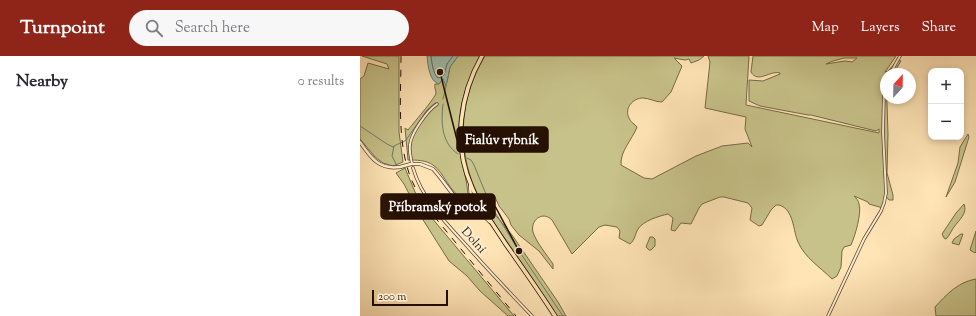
<!DOCTYPE html>
<meta charset="utf-8">
<style>
body{margin:0;font-family:"Sorts Mill Goudy",serif;background:#f7f7f7;color:#2b2b33}
.controls{position:absolute;right:12px;top:12px;display:grid;overflow:hidden;border-radius:8px;box-shadow:0 2px 6px #0003}
.controls button{width:36px;height:36px;display:grid;place-items:center;padding:0;border:0;border-bottom:1px solid #e1e1e2;background:#fff;color:#2b2b33;font:20px sans-serif}
.compass{position:absolute;left:520px;top:12px;width:36px;height:36px;border-radius:50%;background:#fff;box-shadow:0 2px 6px #0003;rotate:22deg}
.scale{position:absolute;left:12px;bottom:10px;width:76px;box-sizing:border-box;padding-left:4px;border:2px solid #251003;border-top:0;font-size:11px;line-height:14px;white-space:nowrap;color:#251003;-webkit-text-stroke:3px #ffedd0;paint-order:stroke}
.list{margin:0;padding:0;list-style:none}
h2{display:flex;justify-content:space-between;align-items:center;height:52px;margin:0;padding:0 16px;font-size:17px}
h2 small{font-size:13px;font-weight:400;color:#7c7c81}
.icon{flex:none;width:22px;height:22px;fill:none;stroke:currentColor;stroke-width:2;stroke-linecap:round;stroke-linejoin:round}
.map{position:relative;flex:none;width:616px;height:260px;overflow:hidden}
header{display:flex;align-items:center;gap:24px;box-sizing:border-box;height:56px;padding:0 20px;background:#8f2418;color:#fff}
header strong{font-size:19px}
nav{display:flex;gap:22px;margin-inline-start:auto;font-size:14px}
.search{width:280px;height:36px;background:#f7f7f7;display:flex;align-items:center;gap:10px;box-sizing:border-box;padding:0 14px;border-radius:22px;color:#7c7c81;font-size:15px}
main{display:flex}
aside{flex:1;background:#fff}
.map>svg:first-child{display:block}
.green{fill:#c7c289;stroke:#766946;fill-rule:evenodd}
.water{fill:#a0bfae;stroke:#6f796a}
.lines{fill:none;stroke-linecap:round;stroke-linejoin:round}
.shore{stroke:#626858;stroke-width:1}
.stream{stroke:#6f796a;stroke-width:1}
.minor-casing{stroke:#5c4530;stroke-width:3.5}
.tertiary-casing{stroke:#5c4530;stroke-width:4}
.primary-casing{stroke:#251003;stroke-width:5}
.minor{stroke:#ffedd0;stroke-width:2}
.tertiary{stroke:#ffedd0;stroke-width:2.5}
.primary{stroke:#ffe4b6;stroke-width:3.5}
.rail{stroke:#251003;stroke-width:1;stroke-dasharray:7 7;stroke-linecap:butt}
.tertiary-bridge-casing{stroke:#5c4530;stroke-width:4;stroke-linecap:butt}
.tertiary-bridge{stroke:#ffedd0;stroke-width:2.5}
.labels{text-anchor:middle;stroke-width:4;stroke-linejoin:round;paint-order:stroke}
.street-label{font-size:12px;fill:#251003;stroke:#ffedd0}
.leader{fill:none;stroke:#251003;stroke-width:1.5}
.callout-dot{fill:#251003;stroke:#ffedd0;stroke-width:1.5}
.callout{fill:#251003;stroke:#251003;stroke-width:1.5}
.callout-label{font-size:13px;text-anchor:middle;font-weight:bold;fill:#fff}
</style>
<header>
<strong>Turnpoint</strong>
<div class="search"><svg class="icon" aria-label="search" viewBox="0 0 24 24"><circle cx="10" cy="10" r="6"/><path d="M15 15l6 6"/></svg>Search here</div>
<nav><a>Map</a><a>Layers</a><a>Share</a></nav>
</header>
<main>
<aside>
<h2>Nearby<small>0 results</small></h2>
<ul class="list">
</ul>
</aside>
<div class="map">
<svg width="616" height="260" viewBox="0 0 616 260">
<rect width="100%" height="100%" fill="#ffe4b6"/>
<filter id="stains"><feTurbulence type="fractalNoise" baseFrequency=".005" numOctaves="4"/><feColorMatrix values="0 0 0 0 .2 0 0 0 0 .09 0 0 0 0 .02 0 0 0 .5 -.17"/></filter>
<radialGradient id="worn" r=".72"><stop offset=".6" stop-color="#630" stop-opacity="0"/><stop offset="1" stop-color="#630" stop-opacity=".3"/></radialGradient>
<g class="green">
<polygon points="2,0 39,0 39,76 43,106 33,110 23,107 15,101 0,83 0,23 4,20 8,7 29,13 27,8"/>
<path d="M98,0H120C104,30 95,61 100,96C102,110 107,123 108,138L104,143C89,137 85,117 73,109C66,104 56,104 48,104L45,72L48,74C51,70 76,41 76,37C76,34 74,32 75,28H79L83,23L85,25L87,26L90,11Z"/>
<path d="M125,0H344L339,4L331,7L329,3L325,4L314,2L322,10L311,36L302,46C295,46 289,42 283,42C273,42 264,52 269,62C270,66 275,68 277,71C272,84 260,95 261,109L284,122L292,123L336,100L362,90L388,87L392,91L385,73L386,61L345,52L350,6L348,0H389L386,49L519,77V73L516,75L451,59H448L400,50L389,45V24L403,25L420,18V17C410,14 398,28 391,16L393,0H536L525,16L528,15L538,4L541,5L533,18H526L528,78L527,117L533,139V144H529L526,140L523,152L509,148L508,146L494,140C496,142 499,145 499,148C502,157 495,180 491,189L484,191L482,195L481,211L477,220L472,223C460,211 445,202 438,186C433,175 434,153 419,149H416L411,154L402,169L399,170L390,164L392,152L388,147L364,141H360L342,148L339,152L331,168L321,167L315,175L311,174L313,162L308,158C299,160 283,165 278,173C275,178 275,184 270,188L259,182L260,175L257,171L245,169L239,171L212,198L192,164C182,154 170,165 173,176C176,186 187,199 193,208V213L179,195L159,179L151,169L149,163L139,150L135,141H132L133,156L152,179L198,246L206,260H197C183,238 168,216 153,194C140,175 125,156 116,135C96,91 100,41 125,0ZM484,2H497L492,6L485,5L466,8L473,5Z"/>
<polygon points="608,78 609,81 595,126 586,141 598,107 600,91"/>
<polygon points="45,112 55,136 71,161 154,260 148,260 120,235 107,220 89,205 60,159 44,128 36,117"/>
<path d="M604,148C608,157 599,164 594,171C591,175 590,179 586,183L584,182L582,178L596,157Z"/>
<polygon points="616,175 616,196 615,197 610,194"/>
<polygon points="601,178 603,178 599,189 592,187 594,183"/>
<polygon points="290,181 293,181 295,183 295,190 291,194 289,194 286,191"/>
<path d="M616,223V260H576L575,251C587,238 598,226 616,223Z"/>
</g>
<path class="water" d="M67,0H98L90,11L86,30L83,23L79,28C69,25 68,9 67,0Z"/>
<g class="lines">
<path class="shore" d="M71,0C72,8 73,17 78,22L84,19L87,8L93,0"/>
<g class="stream">
<polyline points="83,43 86,30"/>
<path d="M83,48C81,66 81,87 98,98"/>
<path d="M0,70L27,88L33,91C37,87 42,88 46,84L67,54L75,47"/>
<polyline points="34,90 32,100 37,110"/>
<polyline points="107,102 111,104 114,109 130,148 159,195 203,260"/>
</g>
<defs>
<g id="minor">
<polyline points="530,18 540,0"/>
<path d="M52,108C51,102 49,95 50,89C51,77 67,55 77,48"/>
<path d="M53,112C62,143 86,167 107,190C128,214 150,237 172,260"/>
<polyline points="468,260 504,183 521,155 524,147 526,137 523,76 524,35 526,26"/>
</g>
<g id="tertiary">
<path d="M0,86C11,102 19,114 40,111"/>
<polyline points="51,108 60,108 73,113 79,120 101,149 119,155 130,166"/>
<polyline points="99,145 107,147 119,147"/>
<polyline points="107,147 111,141 110,130"/>
</g>
<path id="primary" d="M122,0C100,38 93,88 111,129C119,150 133,168 145,187C162,211 179,235 195,260"/>
</defs>
<use href="#minor" class="minor-casing"/>
<use href="#tertiary" class="tertiary-casing"/>
<use href="#primary" class="primary-casing"/>
<use href="#minor" class="minor"/>
<use href="#tertiary" class="tertiary"/>
<use href="#primary" class="primary"/>
<path class="rail" d="M41,0C41,37 37,82 49,117C54,132 63,146 73,159L156,260"/>
<defs>
<polyline id="tertiary-bridge" points="40,111 51,108"/>
</defs>
<use href="#tertiary-bridge" class="tertiary-bridge-casing"/>
<use href="#tertiary-bridge" class="tertiary-bridge"/>
</g>
<g class="labels">
<g class="street-label">
<text transform="translate(114 184) rotate(48)" y="4">Dolní</text>
</g>
</g>
<path class="leader" d="M80 16L97 84M159 195L135 150"/>
<g class="callout-dot">
<circle cx="80" cy="16" r="4"/>
<circle cx="159" cy="195" r="4"/>
</g>
<g class="callout">
<rect x="97" y="71" width="91" height="25" rx="4"/>
<rect x="21" y="138" width="114" height="25" rx="4"/>
</g>
<g class="callout-label">
<text x="142" y="88">Fialúv rybník</text>
<text x="78" y="155">Příbramský potok</text>
</g>
<rect width="100%" height="100%" filter="url(#stains)"/>
<rect width="100%" height="100%" fill="url(#worn)"/>
</svg>
<div class="controls">
<button>+</button>
<button>−</button>
</div>
<svg class="compass" viewBox="-18 -18 36 36"><path d="M0-13l5 13h-10z" fill="#e53935"/><path d="M0 13l5-13h-10z" fill="#7c7c81"/></svg>
<div class="scale">200 m</div>
</div>
</main>
